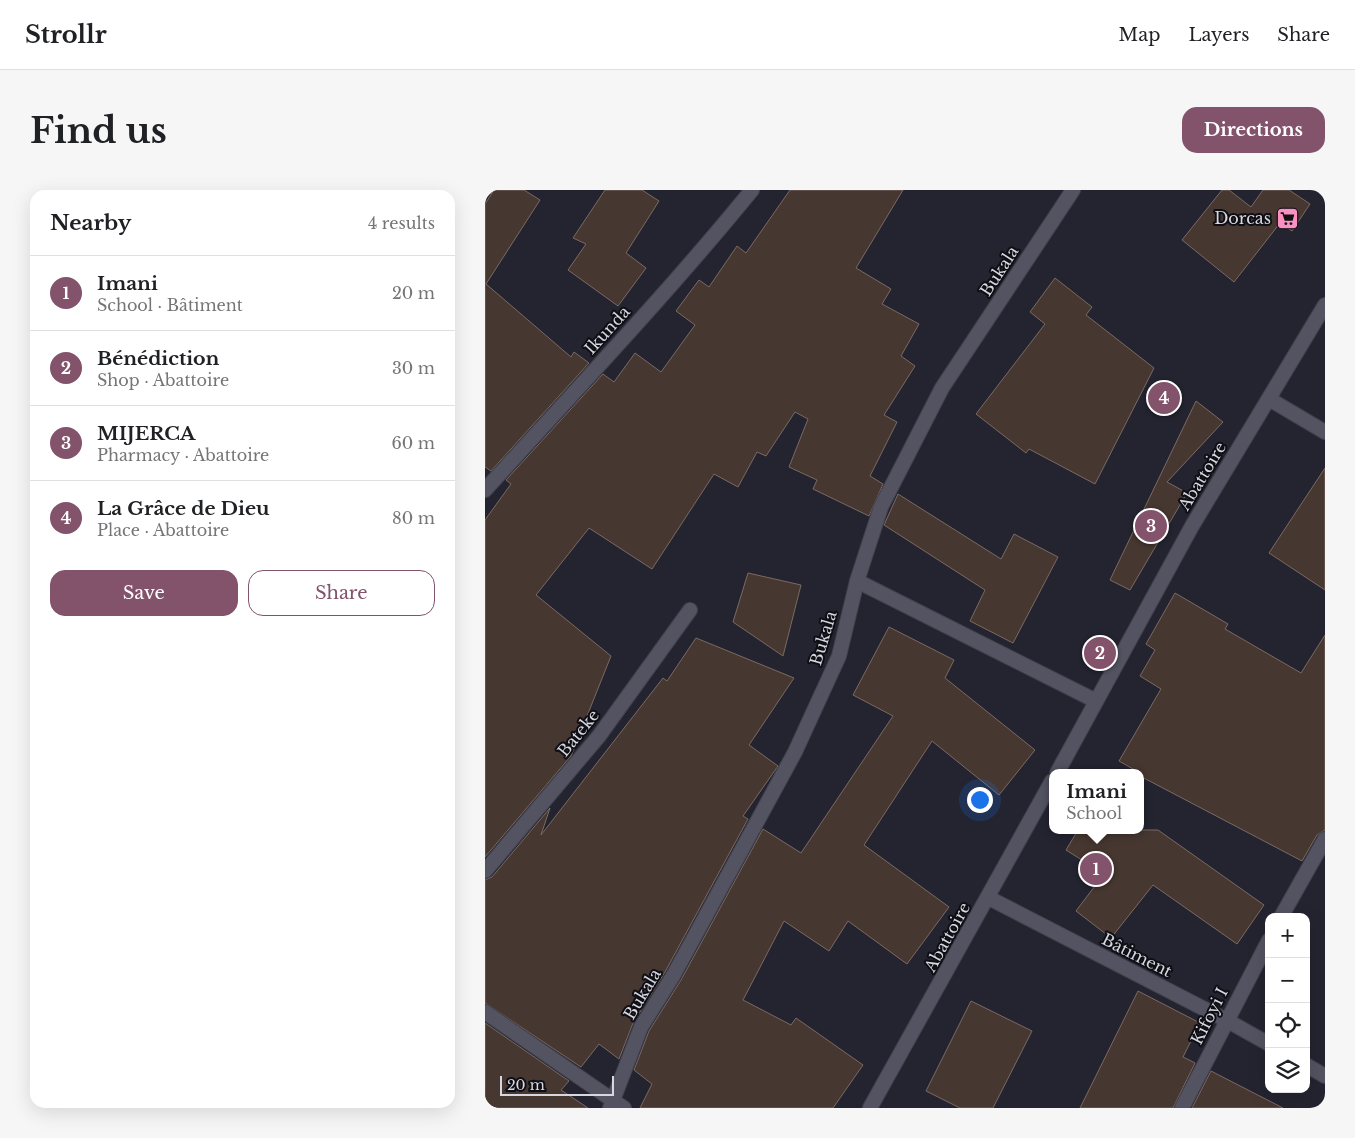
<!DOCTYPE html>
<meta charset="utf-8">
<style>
body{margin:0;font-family:"Libre Baskerville",serif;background:#f6f6f6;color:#202124}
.controls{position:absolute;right:15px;bottom:15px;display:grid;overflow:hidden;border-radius:10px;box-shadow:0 5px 20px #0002}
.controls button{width:45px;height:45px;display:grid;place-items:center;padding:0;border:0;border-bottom:1px solid #e0e0e0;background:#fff;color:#202124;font:25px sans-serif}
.scale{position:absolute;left:15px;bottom:12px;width:114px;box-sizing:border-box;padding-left:5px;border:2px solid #d6d7e0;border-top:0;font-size:14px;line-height:18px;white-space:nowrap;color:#d6d7e0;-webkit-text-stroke:4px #0e0e14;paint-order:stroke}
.you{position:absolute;left:494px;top:609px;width:18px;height:18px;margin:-12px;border:4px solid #fff;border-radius:50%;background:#1a73e8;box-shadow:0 0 0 8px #1a73e833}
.badge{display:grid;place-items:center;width:32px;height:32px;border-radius:50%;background:#83526b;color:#fff;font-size:16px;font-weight:700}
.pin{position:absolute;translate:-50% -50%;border:2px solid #fff;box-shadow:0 1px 5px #0006}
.popup{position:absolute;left:564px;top:579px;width:95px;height:65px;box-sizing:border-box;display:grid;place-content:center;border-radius:10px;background:#fff;filter:drop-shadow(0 1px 4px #0005);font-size:16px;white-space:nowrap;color:#757577}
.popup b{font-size:19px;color:#202124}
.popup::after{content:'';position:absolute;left:50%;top:100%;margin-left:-10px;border:10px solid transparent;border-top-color:#fff}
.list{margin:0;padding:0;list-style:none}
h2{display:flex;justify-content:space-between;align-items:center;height:65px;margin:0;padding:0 20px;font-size:21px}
h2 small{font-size:16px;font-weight:400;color:#757577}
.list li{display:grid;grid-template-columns:32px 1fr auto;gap:15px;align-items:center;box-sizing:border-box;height:75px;padding:0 20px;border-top:1px solid #e0e0e0}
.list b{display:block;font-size:19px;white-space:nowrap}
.list p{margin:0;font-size:16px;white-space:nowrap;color:#757577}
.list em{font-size:16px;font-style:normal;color:#757577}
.actions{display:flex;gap:10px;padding:15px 20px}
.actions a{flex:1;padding:11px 0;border:1px solid #83526b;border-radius:15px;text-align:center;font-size:18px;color:#83526b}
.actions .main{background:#83526b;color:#fff}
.icon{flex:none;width:28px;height:28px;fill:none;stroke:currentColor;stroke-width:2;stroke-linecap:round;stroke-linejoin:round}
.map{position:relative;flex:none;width:840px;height:918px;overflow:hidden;border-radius:15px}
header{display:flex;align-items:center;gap:30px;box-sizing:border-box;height:70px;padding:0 25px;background:#fff;border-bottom:1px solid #e0e0e0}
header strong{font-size:24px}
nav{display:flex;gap:28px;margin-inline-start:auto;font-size:18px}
.intro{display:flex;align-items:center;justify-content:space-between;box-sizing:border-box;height:120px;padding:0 30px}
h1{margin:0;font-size:35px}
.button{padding:12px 22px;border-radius:15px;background:#83526b;color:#fff;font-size:18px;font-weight:700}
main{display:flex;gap:30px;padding:0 30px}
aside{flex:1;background:#fff;border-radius:15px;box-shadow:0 5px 20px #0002}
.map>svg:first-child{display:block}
.building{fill:#473731;stroke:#7b6a63}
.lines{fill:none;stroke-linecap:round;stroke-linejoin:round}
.minor-casing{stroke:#41424d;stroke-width:16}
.minor{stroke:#535362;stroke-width:14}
.labels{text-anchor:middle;stroke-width:4;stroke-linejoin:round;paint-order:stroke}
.poi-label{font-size:16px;fill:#d6d7e0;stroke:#0e0e14;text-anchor:end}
.street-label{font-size:16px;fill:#d6d7e0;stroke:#0e0e14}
</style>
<header>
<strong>Strollr</strong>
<nav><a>Map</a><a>Layers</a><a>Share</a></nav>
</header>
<div class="intro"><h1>Find us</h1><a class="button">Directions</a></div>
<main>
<aside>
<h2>Nearby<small>4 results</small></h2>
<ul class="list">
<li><span class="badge">1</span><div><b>Imani</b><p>School · Bâtiment</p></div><em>20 m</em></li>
<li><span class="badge">2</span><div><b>Bénédiction</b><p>Shop · Abattoire</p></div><em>30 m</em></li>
<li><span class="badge">3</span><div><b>MIJERCA</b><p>Pharmacy · Abattoire</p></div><em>60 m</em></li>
<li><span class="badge">4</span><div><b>La Grâce de Dieu</b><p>Place · Abattoire</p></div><em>80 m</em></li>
</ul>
<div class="actions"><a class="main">Save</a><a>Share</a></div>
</aside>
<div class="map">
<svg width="840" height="918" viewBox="0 0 840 918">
<rect width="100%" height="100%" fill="#242431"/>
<g class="building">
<polygon points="9,0 39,0 55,10 1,94 86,167 89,162 104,173 6,281 0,277 0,14"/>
<polygon points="120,0 157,0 174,11 141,63 161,78 133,116 83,80 101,54 88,48"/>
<polygon points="305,0 418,0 371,78 406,99 397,114 434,134 416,166 430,176 399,225 412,232 385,286 398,294 384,326 328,299 332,290 304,277 323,229 310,222 281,266 272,262 253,297 229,284 167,379 104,338 51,405 126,466 86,566 0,667 0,330 26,294 21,290 118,184 129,192 150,163 176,182 210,135 191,121 214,90 224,97 252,56 261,63"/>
<polygon points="737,0 744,0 766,17 778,0 804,0 825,14 807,41 795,33 749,92 697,50"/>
<polygon points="570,88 607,117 601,125 669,178 610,294 544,259 541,263 491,224 560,134 545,122"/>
<polygon points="711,211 738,232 682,292 702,303 645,400 625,390"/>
<polygon points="840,278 840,400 784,363"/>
<polygon points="413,304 516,369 529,344 573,367 528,453 485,431 500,400 399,335"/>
<polygon points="263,383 316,395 298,466 248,432"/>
<polygon points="690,403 743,434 740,439 816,483 840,445 840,640 832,645 817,671 655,586 655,583 634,571 676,499 655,486 670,460 661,454"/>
<polygon points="404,437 469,470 460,488 550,560 514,605 447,551 379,655 464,717 422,774 363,731 344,761 299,731 258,810 306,835 311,828 378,875 348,918 155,918 167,894 149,880 164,841 196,790 278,639 316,663 408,526 368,505"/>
<polygon points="211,448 309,488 264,555 293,576 258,626 263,629 180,782 148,833 134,869 114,854 96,877 0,813 0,690 7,687 65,618 56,645 178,488 182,491"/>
<polygon points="593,640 673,640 779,715 752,754 668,695 626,748 591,721 619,684 581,660"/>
<polygon points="653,801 715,833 698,867 710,873 688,918 595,918"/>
<polygon points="486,811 547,841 508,918 475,918 441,901"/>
<polygon points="0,833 84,891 76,900 103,918 0,918"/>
<polygon points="726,881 798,918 707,918"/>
</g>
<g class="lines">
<defs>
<g id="minor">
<polyline points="784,209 840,242"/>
<path d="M0,300C90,201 182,104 267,0"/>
<polyline points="372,391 611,511"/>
<polyline points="572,583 707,336 840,115"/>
<polyline points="0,681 114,546 205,420"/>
<polyline points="504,708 741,830 784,854"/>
<polyline points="796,727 840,649"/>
<polyline points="0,822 139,918"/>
<polyline points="821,875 840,886"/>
<polyline points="125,918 156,837 188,786 310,562 354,466 372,391 396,317 457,198 588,0"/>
<polyline points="385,918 567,591"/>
<polyline points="697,918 784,750"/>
</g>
</defs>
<use href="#minor" class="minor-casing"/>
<use href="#minor" class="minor"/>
</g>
<defs>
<symbol id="supermarket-square" viewBox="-11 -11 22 22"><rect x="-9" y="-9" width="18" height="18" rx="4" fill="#fc8fc1" stroke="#0e0e14"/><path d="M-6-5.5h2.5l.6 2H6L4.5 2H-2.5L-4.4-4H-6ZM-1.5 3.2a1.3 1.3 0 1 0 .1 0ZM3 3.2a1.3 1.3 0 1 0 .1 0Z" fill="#111"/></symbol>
</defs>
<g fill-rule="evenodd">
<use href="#supermarket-square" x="790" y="16" width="25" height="25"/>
</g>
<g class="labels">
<g class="poi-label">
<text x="786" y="34">Dorcas</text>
</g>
<g class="street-label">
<text transform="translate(514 81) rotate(-57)" y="6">Bukala</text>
<text transform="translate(122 140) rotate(-48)" y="6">Ikunda</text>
<text transform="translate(717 286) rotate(-59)" y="6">Abattoire</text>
<text transform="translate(338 448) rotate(-73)" y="6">Bukala</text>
<text transform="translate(93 543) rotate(-51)" y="6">Bateke</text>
<text transform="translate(462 747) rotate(-61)" y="6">Abattoire</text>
<text transform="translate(652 765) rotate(27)" y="6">Bâtiment</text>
<text transform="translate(157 804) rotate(-59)" y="6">Bukala</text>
<text transform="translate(724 826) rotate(-63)" y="6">Kifoyi I</text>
</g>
</g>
</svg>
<div class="controls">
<button>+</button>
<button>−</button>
<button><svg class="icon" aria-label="locate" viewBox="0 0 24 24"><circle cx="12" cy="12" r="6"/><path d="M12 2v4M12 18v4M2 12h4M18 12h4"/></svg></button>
<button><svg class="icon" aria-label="layers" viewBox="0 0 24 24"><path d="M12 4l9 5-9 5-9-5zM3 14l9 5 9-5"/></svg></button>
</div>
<div class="scale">20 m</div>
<div class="you"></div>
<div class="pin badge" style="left:611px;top:679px">1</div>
<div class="popup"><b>Imani</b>School</div>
<div class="pin badge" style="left:615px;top:463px">2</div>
<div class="pin badge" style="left:666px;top:336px">3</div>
<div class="pin badge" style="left:679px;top:208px">4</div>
</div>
</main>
